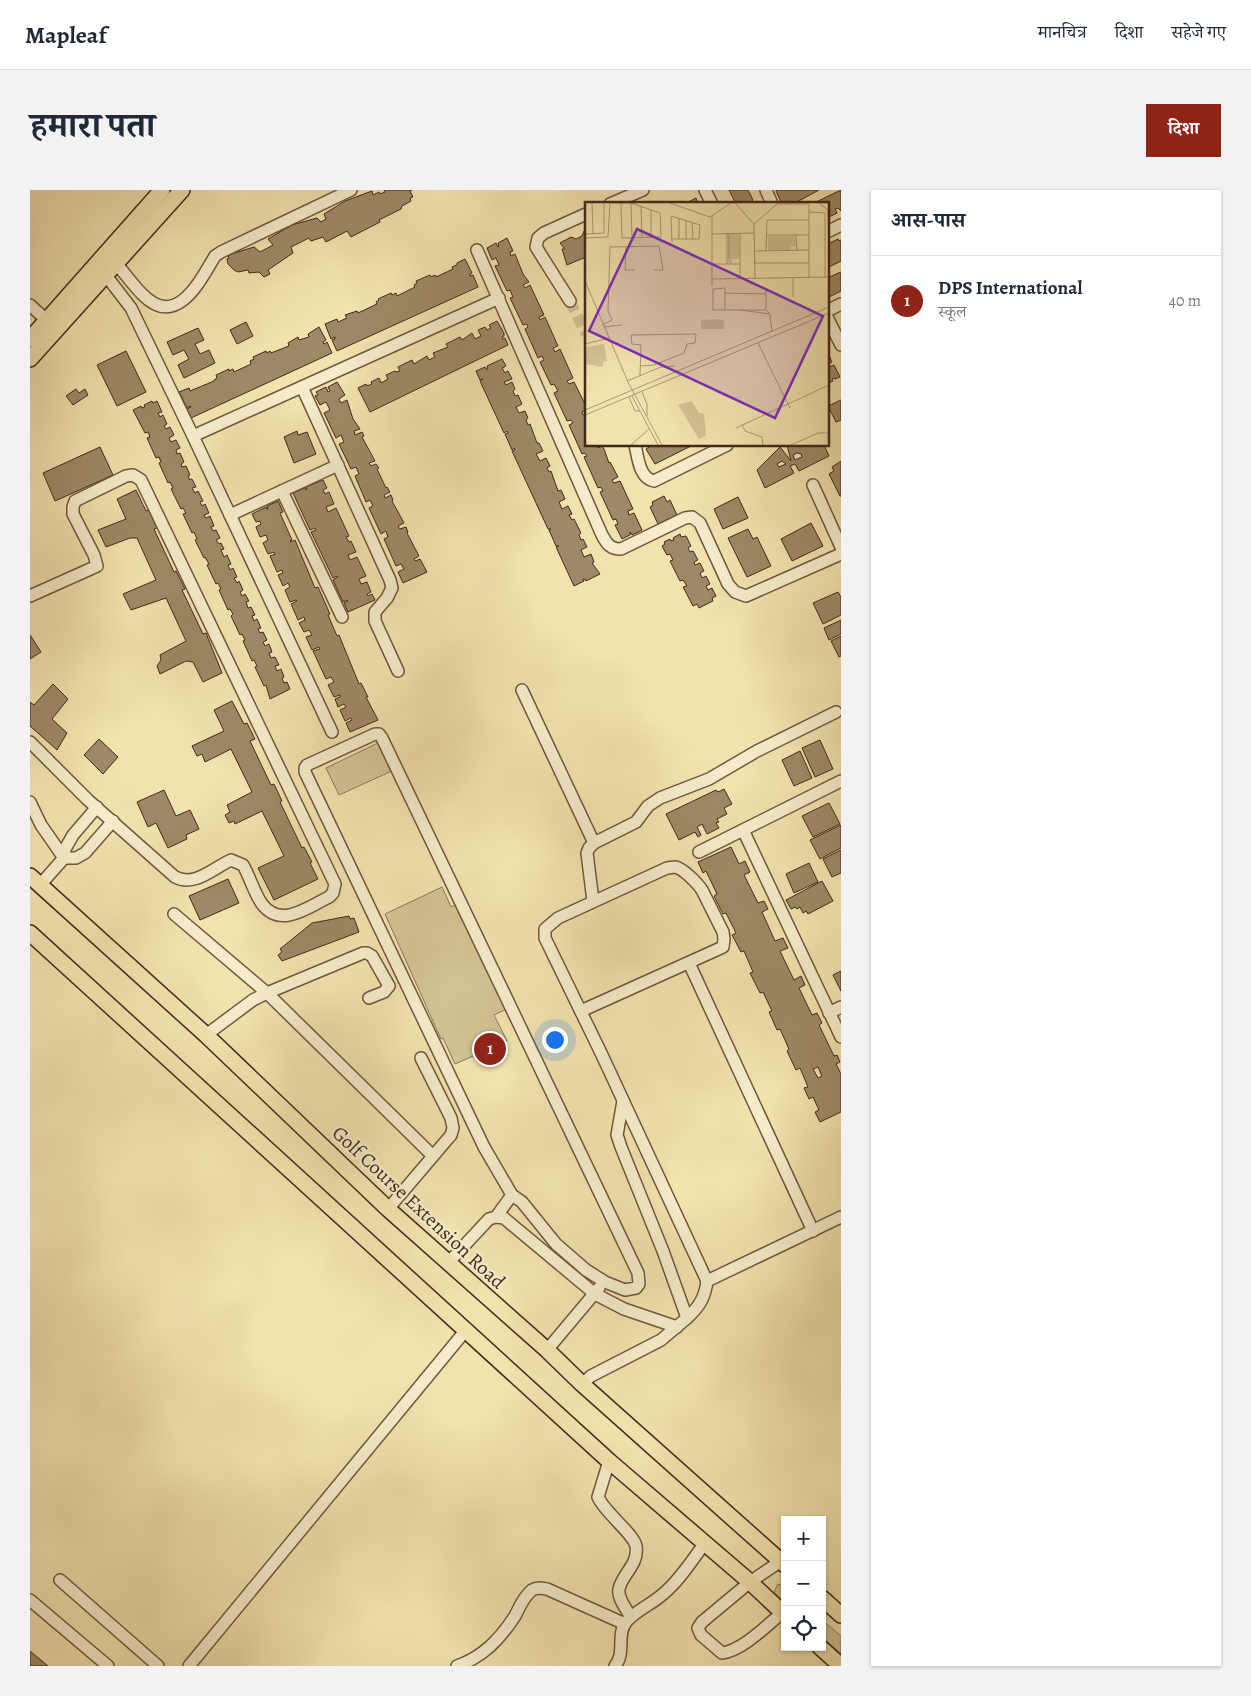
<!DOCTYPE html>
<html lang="hi">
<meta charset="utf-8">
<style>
body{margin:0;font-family:Alegreya,"Noto Serif Devanagari",serif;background:#f2f2f3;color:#1f2937}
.controls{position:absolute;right:15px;bottom:15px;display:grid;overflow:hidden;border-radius:0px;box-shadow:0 1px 4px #0004}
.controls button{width:45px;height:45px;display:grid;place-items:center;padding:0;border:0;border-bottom:1px solid #e0e1e3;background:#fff;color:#1f2937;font:25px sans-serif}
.you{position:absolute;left:524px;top:849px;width:18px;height:18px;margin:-12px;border:4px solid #fff;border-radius:50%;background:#1a73e8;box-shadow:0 0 0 8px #1a73e833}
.badge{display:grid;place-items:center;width:32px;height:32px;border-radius:50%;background:#8f2418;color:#fff;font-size:16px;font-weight:700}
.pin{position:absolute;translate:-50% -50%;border:2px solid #fff;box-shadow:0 1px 5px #0006}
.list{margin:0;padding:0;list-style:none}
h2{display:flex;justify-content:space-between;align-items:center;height:65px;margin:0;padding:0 20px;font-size:21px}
h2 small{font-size:16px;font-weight:400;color:#747a83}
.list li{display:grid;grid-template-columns:32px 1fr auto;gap:15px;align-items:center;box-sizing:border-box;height:90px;padding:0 20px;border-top:1px solid #e0e1e3}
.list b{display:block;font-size:19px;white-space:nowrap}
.list p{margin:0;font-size:16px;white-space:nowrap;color:#747a83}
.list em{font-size:16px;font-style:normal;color:#747a83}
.icon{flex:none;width:28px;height:28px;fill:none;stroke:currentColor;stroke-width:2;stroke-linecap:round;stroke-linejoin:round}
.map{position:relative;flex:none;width:811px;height:1476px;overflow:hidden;border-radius:0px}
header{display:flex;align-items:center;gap:30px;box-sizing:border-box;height:70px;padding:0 25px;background:#fff;border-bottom:1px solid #e0e1e3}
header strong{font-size:24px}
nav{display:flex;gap:28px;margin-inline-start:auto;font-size:18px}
.intro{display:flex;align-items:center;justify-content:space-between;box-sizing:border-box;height:120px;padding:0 30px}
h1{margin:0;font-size:35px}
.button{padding:12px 22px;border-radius:0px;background:#8f2418;color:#fff;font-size:18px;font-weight:700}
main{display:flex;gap:30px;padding:0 30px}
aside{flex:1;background:#fff;border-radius:0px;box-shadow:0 1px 4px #0004}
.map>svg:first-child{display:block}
.green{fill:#d3c395;stroke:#8a7657}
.building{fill:#9d8966;stroke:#412919;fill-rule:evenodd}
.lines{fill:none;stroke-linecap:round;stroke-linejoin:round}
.minor-tunnel{stroke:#cebd90;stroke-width:11;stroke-dasharray:11 5.5;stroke-linecap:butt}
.minor-casing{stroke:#6d573e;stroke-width:14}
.major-casing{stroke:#412919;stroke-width:18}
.minor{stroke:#f6ecca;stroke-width:11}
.major{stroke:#f1e2ae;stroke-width:15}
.labels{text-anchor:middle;stroke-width:4.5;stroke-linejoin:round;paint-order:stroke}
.street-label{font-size:20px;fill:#412919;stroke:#f6ecca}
.inset-road{fill:none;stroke:#ab9872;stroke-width:1}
.view{fill:#7b2cbf;fill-opacity:0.15;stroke:#7b2cbf;stroke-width:2.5}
.inset-edge{fill:none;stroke:#412919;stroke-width:2.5}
</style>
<header>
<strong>Mapleaf</strong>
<nav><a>मानचित्र</a><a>दिशा</a><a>सहेजे गए</a></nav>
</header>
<div class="intro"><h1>हमारा पता</h1><a class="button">दिशा</a></div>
<main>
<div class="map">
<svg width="811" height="1476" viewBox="0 0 811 1476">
<rect width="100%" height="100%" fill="#f1e2ae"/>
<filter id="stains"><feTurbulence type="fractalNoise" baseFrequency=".004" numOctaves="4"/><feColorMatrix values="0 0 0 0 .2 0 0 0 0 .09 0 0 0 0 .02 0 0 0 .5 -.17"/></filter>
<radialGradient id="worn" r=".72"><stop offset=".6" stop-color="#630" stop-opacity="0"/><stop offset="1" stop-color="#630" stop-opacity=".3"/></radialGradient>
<g class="green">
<polygon points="350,552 364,580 309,605 296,578"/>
<polygon points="412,697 421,717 427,714 477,819 464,825 477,851 425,874 413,848 411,849 355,724"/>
<polygon points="748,1394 755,1396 755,1414 744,1402"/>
<polygon points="792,1430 811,1446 811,1464 792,1447"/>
</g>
<g class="building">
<polygon points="354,0 382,0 380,1 383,7 380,8 381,11 372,16 371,19 349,30 350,32 321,47 317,41 296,52 293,47 281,51 279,48 261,57 263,63 238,80 240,84 234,87 229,82 219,83 218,80 208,82 204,80 198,74 197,69 199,68 198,65 224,57 230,62 243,55 238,49 262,35 287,28 291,32 296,29 294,24 315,11 342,1 343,5 349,2 350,4 355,2"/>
<polygon points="699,0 718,0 723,10 718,14 706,14"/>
<polygon points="747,0 789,0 763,14 752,14 746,1"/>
<polygon points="811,0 811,21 808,18 805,19 807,23 797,28 797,14 782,14"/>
<polygon points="666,8 667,12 669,11 670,14 661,14 660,11"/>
<polygon points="556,40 556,67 537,75 532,59 535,59 530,53 541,47 546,49 552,46 554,41"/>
<polygon points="477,48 483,61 480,62 481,66 485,64 493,84 499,92 493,95 495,98 500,95 514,125 509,127 510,130 515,127 528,156 523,158 525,162 530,159 543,188 537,191 539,194 544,192 556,216 556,220 552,222 553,225 556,224 556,255 567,255 568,258 572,256 574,259 579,273 580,272 588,287 582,290 584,293 590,291 603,319 598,321 599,325 604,323 612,340 602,345 600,342 600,345 592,349 585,335 588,334 586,329 583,330 570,302 573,301 571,297 568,298 554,267 557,266 555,263 552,264 539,235 543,233 541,230 537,231 524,203 528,201 524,194 521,195 510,172 514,170 512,166 508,168 495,139 498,137 497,134 493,135 480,108 483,107 480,100 477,101 465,76 469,75 466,68 462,70 457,58 466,53 468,57 469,56 468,53"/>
<polygon points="808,49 809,51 811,50 811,71 797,78 797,58 799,57 798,54"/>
<polygon points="435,69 442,83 440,84 440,86 443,85 448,97 307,161 302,150 305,149 305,147 301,149 295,134 307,129 308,132 317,128 315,125 327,121 328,123 347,114 346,112 349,110 348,109 361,103 362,105 366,103 367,106 385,97 384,95 387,93 386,91 400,85 401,87 405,85 406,87 423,79 422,77 427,75 427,73"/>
<polygon points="811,82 811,101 799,107 797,103 797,88"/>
<polygon points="467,131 474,143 474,146 472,147 473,149 475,148 478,155 340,222 328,198 336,194 337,196 342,194 341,192 349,188 351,193 358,189 356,185 365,181 366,182 370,181 368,177 382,170 384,174 397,166 399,170 405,167 403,163 418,157 416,154 430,147 432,150 442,143 445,149 451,146 448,140 455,137 457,140 461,138 459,135"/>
<polygon points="216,132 223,146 207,154 200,140"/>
<polygon points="289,137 296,150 293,152 294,154 297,152 302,163 161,228 157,219 161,217 160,216 157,218 149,202 159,198 160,201 184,191 184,190 187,188 186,185 199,179 199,181 203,179 204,182 221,174 220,171 224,169 223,167 236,161 237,163 240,161 241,163 259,156 258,153 268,147 269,150 279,147 278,144"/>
<polygon points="168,138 174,150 165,154 170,164 179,160 185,173 154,188 148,175 159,169 154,160 143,165 137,152"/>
<polygon points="96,161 116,202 87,216 67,175"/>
<polygon points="799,165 802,172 798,174 799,177 804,175 810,187 805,189 804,188 802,189 803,191 797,194 797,166"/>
<polygon points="472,169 476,176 472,178 475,183 478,181 482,189 474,192 476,195 482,192 485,199 483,201 485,206 488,205 492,214 486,217 489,223 495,221 498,228 496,230 498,235 500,234 507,253 509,253 513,261 506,264 510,271 516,268 520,276 517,278 519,282 521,281 528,301 531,300 535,309 529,312 532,319 538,316 542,324 539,325 542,330 544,329 551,343 549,345 551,350 553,349 557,357 551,360 554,367 561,364 564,372 562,373 570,384 556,391 555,389 553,389 554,391 544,396 526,357 529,356 526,356 519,340 521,339 518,339 482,261 485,260 484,258 482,260 475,244 478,243 477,241 474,243 450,191 453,189 450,190 446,181 455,177 456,179 458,179 457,176"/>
<polygon points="307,192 315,205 309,209 311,213 317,210 323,229 330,239 324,241 325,245 332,242 334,246 332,247 345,271 339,273 341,276 346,274 349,278 347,279 356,298 357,297 360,302 354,305 355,308 361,305 363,310 362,311 374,333 368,336 370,339 376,337 378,342 377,343 389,366 384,369 385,371 390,369 397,382 373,393 368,382 374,379 371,374 366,376 354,349 358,347 356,341 351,344 339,318 343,316 340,310 336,312 325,286 329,284 326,277 321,279 309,254 314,252 311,245 306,248 294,223 300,220 296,212 290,215 285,206 288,205 286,202 296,197 298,202 300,201 298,197"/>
<polygon points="46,199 49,203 55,199 58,205 43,215 36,206"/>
<polygon points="811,210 811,230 806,232 798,216"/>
<polygon points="122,211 123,213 127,211 132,222 128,223 130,227 133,225 137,234 134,236 136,239 140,237 144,245 139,248 141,252 146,250 150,258 146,260 147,264 150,263 154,272 151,274 152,277 156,276 160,285 158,286 160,290 162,289 166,297 162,298 165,303 168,301 173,311 170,312 172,316 175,314 179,323 174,325 176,328 180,326 184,336 181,337 183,341 186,340 190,348 186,350 189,354 191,353 194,359 191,360 194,367 197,365 201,374 198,375 200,380 203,378 207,387 204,388 207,393 209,391 213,400 210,402 212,406 215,404 219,411 216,412 218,418 221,417 225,425 222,426 224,431 227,429 231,438 228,439 230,443 233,442 237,450 233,452 235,456 239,454 242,462 239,463 241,468 245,467 249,475 245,476 247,481 251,479 254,487 252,488 254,493 257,492 260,499 240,509 236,495 234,496 225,477 227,476 224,470 222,471 213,451 215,450 212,444 210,445 201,426 203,424 200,419 198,420 189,400 191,399 188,393 186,394 177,375 179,374 175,367 174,368 165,350 167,349 164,342 162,343 153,324 156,323 153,318 151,319 141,299 143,298 140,292 138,293 129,273 131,272 129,267 126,268 117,248 120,247 118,242 115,243 103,220 111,216 112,218 115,217 114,215"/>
<polygon points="267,241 268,245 277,242 286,264 264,273 254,247"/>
<polygon points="622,255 663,255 625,274 616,259"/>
<path d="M757,255H794L799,266L769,281L765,274L760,276L764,283L735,298L727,280L750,257L761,271ZM767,263L771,264L772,267L765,270L763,265ZM752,271L756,274L749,277L747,274Z"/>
<polygon points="70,257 83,285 25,311 13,283"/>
<polygon points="811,271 811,306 810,306 799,284 804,281 802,277"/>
<polygon points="293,290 297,298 293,300 295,304 299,302 304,314 296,317 298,322 306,318 319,346 316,347 319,352 321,351 326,362 318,365 320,370 327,367 336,386 329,389 331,394 337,392 341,402 337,404 338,406 342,404 345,410 318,422 314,413 318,411 317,410 313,412 303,390 308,387 307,386 303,388 281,342 286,340 285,338 280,340 263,303 275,298 276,300 277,299 276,297"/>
<polygon points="106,300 116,321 119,320 127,338 124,339 144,382 146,381 155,399 152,400 173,444 176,443 192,483 173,492 163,472 156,471 130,484 127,476 131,470 130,465 156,451 136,408 101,420 93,404 126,390 107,348 100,348 76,357 68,340 96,329 87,309"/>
<polygon points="634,306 637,312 640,310 647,325 628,334 620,317 623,315 622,312"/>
<polygon points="708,307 718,328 693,339 684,319"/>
<polygon points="248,311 253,322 250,323 262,350 260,351 261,352 265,350 285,398 288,397 300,424 298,425 307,446 309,445 329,494 331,493 338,507 336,507 348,530 320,542 316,533 322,530 321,528 315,531 310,520 316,517 314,514 308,517 305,509 310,507 310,505 304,507 298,495 304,492 301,487 296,489 283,461 290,459 289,457 282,460 276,447 282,445 279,440 274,442 269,433 275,430 274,427 268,430 261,414 267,411 266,410 260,412 255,400 260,397 258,393 253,396 248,385 253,383 252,380 247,382 240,366 245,364 244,362 238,364 233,353 238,350 236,345 230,347 226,337 231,334 230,331 226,332 222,324 236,317 237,319 238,319 237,316"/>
<polygon points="781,333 793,356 762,371 751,349"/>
<polygon points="718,339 723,349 727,347 741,376 717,387 698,348"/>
<polygon points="650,344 651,347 656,346 661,356 658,358 660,362 663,361 668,370 664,372 665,375 670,373 674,381 670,383 672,388 676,386 680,394 676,396 678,400 682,398 686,406 682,408 683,411 669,418 667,414 663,416 653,397 657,396 653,390 650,391 640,371 643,370 640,364 637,365 632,356 635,354 634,352 640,349 641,351 644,350 643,348"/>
<polygon points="808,402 811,407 811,425 793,434 783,413"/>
<polygon points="811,430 811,444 799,450 794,438"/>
<polygon points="0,445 11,462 0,469"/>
<polygon points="811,446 811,466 809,467 801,451"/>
<polygon points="23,494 38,509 22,529 37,543 27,560 0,536 0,512 4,515"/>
<polygon points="202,511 214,534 217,533 225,549 220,551 241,595 244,594 252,611 250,612 272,658 274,657 282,672 280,673 288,689 244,710 228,678 254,666 232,621 205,634 204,631 199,633 195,625 200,622 197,615 222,602 201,559 175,572 172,564 167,566 162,556 194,541 184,520"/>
<polygon points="69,549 88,567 73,584 54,565"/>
<polygon points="790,550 803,579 785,587 772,558"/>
<polygon points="770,561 782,588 764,596 752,570"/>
<polygon points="694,599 702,614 694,618 697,624 687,629 689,632 686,633 689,638 677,644 672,634 667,637 671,645 668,647 665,642 649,650 636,624 686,600 688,602"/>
<polygon points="134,600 146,626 160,620 169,639 156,645 157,649 138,658 126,633 118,637 107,612"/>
<polygon points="799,613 810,634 783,647 772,626"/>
<polygon points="811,635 811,658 790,669 780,650"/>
<path d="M701,657L709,674L715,671L720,682L714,685L728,713L734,711L738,719L732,722L745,751L753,748L758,758L750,761L764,790L771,786L775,795L769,798L782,825L787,823L792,833L789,835L804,866L807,865L810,872L806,874L811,884V922L790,932L785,922L789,920L783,907L779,909L774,898L778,897L770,878L766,880L757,861L759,859L750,839L747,840L739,822L742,821L733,802L730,803L720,783L723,782L714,761L711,762L702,745L706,743L696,723L693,724L684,706L687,704L676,681L673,683L668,672ZM788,877L792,886L788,888L783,879Z"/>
<polygon points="811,660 811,683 802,687 793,669"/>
<polygon points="779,673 788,692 764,703 756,684"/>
<polygon points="198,689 209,713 170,730 159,706"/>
<polygon points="792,691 803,711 778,724 776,721 773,723 770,717 767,719 765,717 761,719 756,710"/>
<polygon points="319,726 320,729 324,728 329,742 252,771 248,765 252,762 250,759 282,733"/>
<polygon points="811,781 811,801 803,785"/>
<polygon points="0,1461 18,1476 0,1476"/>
</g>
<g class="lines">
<polyline class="minor-tunnel" points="540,111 556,144"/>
<defs>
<g id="minor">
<polyline points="675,0 682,14"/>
<polyline points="736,0 742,14"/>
<polyline points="580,14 613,0"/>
<polyline points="797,42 811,35"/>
<path d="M447,60L572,345C577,354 580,359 591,359L655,328L662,327L670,333L698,394L705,402L716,406L811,364"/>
<path d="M81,68C92,79 101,93 112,104C146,139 169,93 185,66L191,62L321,0"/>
<polyline points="71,79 101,118 163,246 302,542"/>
<polyline points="540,111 506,57 508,48 514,43 556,24"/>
<polyline points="0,115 21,134"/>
<polyline points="797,121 811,114"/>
<polyline points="797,127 811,155"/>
<polyline points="272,197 360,390 362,398 357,408 345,422 345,431 368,481"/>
<polyline points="163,246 469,108"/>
<path d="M605,255C608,267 609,288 624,291L697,255"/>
<polyline points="783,295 811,357"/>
<polyline points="252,301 312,427"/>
<polyline points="200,325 308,275"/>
<path d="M0,406L67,376L64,365L43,324V317L45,311L96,286L103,285L111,290L305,694L303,703L299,707C278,717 251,739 232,714C224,703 220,687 213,675L201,670C182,679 165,697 145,687L58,610L0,552"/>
<polyline points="492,500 564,653"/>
<polygon points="345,544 349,544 352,548 608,1083 609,1094 606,1098 595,1100 575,1092 556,1080 526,1054 492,1012 482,1005 454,957 275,582 275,578 277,575"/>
<polyline points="0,612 11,635 34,668"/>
<polyline points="713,640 811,847"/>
<polyline points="669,662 811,591"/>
<polyline points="34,668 46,668 55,663 83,631"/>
<polyline points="10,695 34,668 35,659 43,645 67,617"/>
<polyline points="563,711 557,663 559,658 564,653 606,632 618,616 630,608 679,589 727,561 806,522"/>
<polyline points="144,724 237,803 402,965"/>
<polyline points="659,773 783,1041"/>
<path d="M551,821L693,757L694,749L693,742L672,700C668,694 653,678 645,677C644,677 638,678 637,678L528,728L515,739V748L572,865L677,1091C675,1107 670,1116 657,1128"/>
<polyline points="799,823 811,817"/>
<polyline points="176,845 223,810 237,803 333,763 337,763 342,766 359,796 354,802 339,808"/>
<polyline points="358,1019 421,945 423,938 421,928 391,868"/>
<polyline points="466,1027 482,1005"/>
<polyline points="418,1073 459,1029 466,1027 474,1028 565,1104 594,1119 647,1137"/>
<polyline points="677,1091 811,1027"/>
<polyline points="517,1160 569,1098"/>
<polyline points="552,1194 561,1186 631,1150 657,1128 633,1061 591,957 587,945 593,911"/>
<path d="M579,1271L568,1307C575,1323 603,1343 606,1356C609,1375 592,1384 589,1399C587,1408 597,1420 601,1427"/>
<path d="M751,1371L720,1392L672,1432L668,1438L671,1445L692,1463C712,1461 737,1435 752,1423"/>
<polyline points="30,1390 128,1476"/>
<polyline points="0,1410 78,1476"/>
<polyline points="159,1476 436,1140"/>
<path d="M427,1476C453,1467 470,1449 485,1426C489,1418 494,1406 502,1400C507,1397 512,1398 517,1399L595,1434"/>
<path d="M585,1476C596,1463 586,1445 596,1432C606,1420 621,1415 633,1404C650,1390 662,1370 675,1353"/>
</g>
<g id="major">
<polyline points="0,149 132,0"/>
<polyline points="0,169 152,0"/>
<polyline points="0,686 176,845 358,1019 517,1160 552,1194 755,1375"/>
<polyline points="0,743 579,1271 720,1392 755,1425"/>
<polyline points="792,1408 811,1425"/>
<polyline points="790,1457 811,1476"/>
</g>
</defs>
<use href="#minor" class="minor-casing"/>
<use href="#major" class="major-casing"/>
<use href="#minor" class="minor"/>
<use href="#major" class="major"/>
</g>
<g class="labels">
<g class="street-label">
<text transform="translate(389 1017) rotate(43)" y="7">Golf Course Extension Road</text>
</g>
</g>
<g transform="translate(555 12)">
<rect width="244" height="244" fill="#f1e2ae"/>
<path d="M143,32H154V57H147V61H143ZM183,34H210L211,44H206V48H183ZM135,117L139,119V127H116V118ZM19,142L22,159L18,160V165L1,162V145ZM107,199L114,211L119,212L121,234L114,237L93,203Z" fill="#d3c395"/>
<path class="inset-road" d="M7,1L8,31M46,1L47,36M85,1L125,15L146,1M150,1L169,22L170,77M234,1L243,8L244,61M191,2H224V76M56,5L57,36M66,8V36M224,10L240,11V76M127,14V84M94,16V37M101,18V37M107,20L108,37M169,22L192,2M142,31V62M155,31V77M0,32L19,31V1M126,32L169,31M181,33H224M211,33L212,48M0,36L23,35L25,1H46L75,11L76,35L37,36L36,1M87,37H114L115,23L86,14L87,40M41,44L40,68H50M169,49L224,48M181,49L182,18H224M144,57V31M169,61H224M126,62H155M127,77L244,75M0,79L43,180L77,243M181,86V108M140,91L181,92M208,95V76M140,108V86L128,87V108H181L185,112M155,108L185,112L187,130M17,123L27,118L23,109L25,45L74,44L78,68H69M18,125L37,123M173,141L203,202L244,183M0,142L24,136M55,174L56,143L47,142L46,133L111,132L110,141L102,142L99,151L69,163L55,164M42,179L76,165L90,164M57,190L62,202V214M47,194L73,243M44,195L50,209H55M0,208L244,105M0,213L244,111M157,223L160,229L177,235L178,243M151,226L203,202L205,206M46,243L64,227M206,243L233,231H244"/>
<path class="view" d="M52,27L238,114L190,216L4,129Z"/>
<rect width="244" height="244" class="inset-edge"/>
</g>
<rect width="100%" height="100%" filter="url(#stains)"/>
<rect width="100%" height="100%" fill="url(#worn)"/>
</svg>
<div class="controls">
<button>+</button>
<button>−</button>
<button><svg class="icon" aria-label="locate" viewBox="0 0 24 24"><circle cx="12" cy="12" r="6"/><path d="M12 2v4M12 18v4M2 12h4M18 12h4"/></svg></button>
</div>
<div class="you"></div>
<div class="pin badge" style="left:460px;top:859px">1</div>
</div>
<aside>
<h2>आस-पास<small></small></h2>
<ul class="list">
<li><span class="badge">1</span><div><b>DPS International</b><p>स्कूल</p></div><em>40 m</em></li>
</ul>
</aside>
</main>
